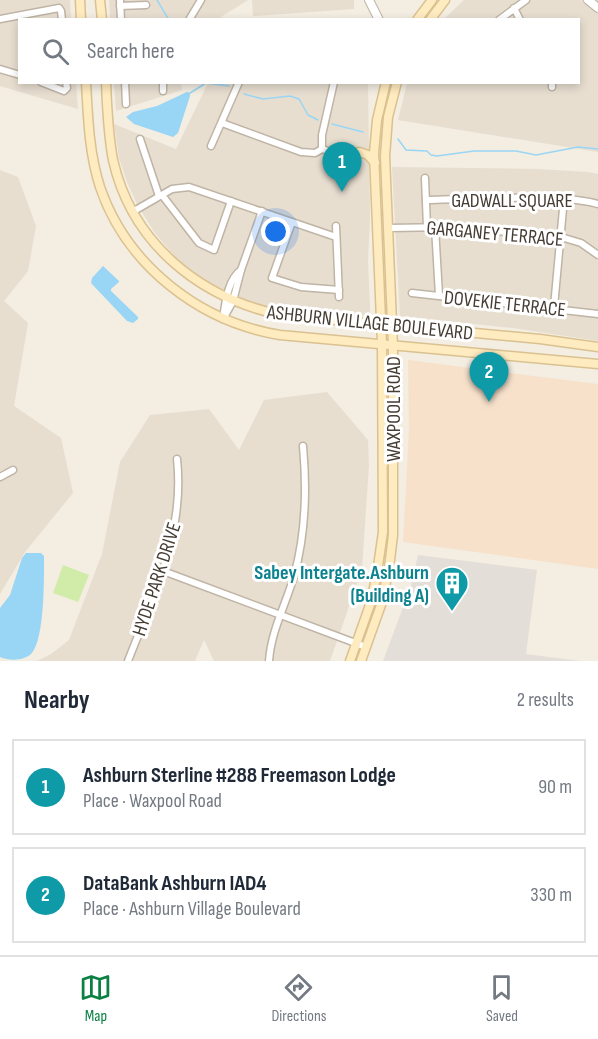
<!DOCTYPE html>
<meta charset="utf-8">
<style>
body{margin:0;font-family:"Sofia Sans Condensed",sans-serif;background:#f2f2f3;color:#1f2937}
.you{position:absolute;left:276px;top:232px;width:21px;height:21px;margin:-15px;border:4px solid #fff;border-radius:50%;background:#1a73e8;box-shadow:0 0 0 9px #1a73e833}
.badge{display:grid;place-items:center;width:39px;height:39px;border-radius:50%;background:#0b8043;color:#fff;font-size:20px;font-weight:700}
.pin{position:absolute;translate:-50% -50px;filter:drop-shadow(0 2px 3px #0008)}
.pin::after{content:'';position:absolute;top:32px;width:21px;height:18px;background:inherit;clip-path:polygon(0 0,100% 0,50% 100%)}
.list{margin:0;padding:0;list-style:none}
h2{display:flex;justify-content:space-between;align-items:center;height:78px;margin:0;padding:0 24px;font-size:26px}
h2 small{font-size:20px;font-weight:400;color:#747a83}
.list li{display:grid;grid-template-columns:39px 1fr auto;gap:18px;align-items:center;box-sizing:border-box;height:96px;margin:0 12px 12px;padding:0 12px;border:2px solid #e0e1e3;border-radius:0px}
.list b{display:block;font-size:22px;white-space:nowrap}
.list p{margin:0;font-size:20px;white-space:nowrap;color:#747a83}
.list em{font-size:20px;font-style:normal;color:#747a83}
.icon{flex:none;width:33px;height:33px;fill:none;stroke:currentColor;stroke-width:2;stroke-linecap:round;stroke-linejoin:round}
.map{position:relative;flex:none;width:598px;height:661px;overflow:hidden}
.search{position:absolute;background:#fff;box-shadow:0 3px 9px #0003;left:18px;right:18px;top:18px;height:66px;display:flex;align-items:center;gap:15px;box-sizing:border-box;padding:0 21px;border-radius:0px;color:#747a83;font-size:22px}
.sheet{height:294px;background:#fff}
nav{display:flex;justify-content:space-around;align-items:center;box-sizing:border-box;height:84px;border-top:2px solid #e0e1e3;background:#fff;font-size:16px;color:#747a83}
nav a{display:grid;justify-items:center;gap:3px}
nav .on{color:#0b8043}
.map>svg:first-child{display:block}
.residential{fill:#e7ded0}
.commercial{fill:#f7e1cb}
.industrial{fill:#e4ded8}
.green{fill:#d1eba8}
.water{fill:#99d6f5}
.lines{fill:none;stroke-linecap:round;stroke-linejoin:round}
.stream{stroke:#99d6f5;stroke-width:1.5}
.minor-casing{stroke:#bfb4a5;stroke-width:9}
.tertiary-casing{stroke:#bfb4a5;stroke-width:10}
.secondary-casing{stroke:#dac190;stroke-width:11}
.minor{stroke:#fff;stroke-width:6}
.tertiary{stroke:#fff;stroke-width:8}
.secondary{stroke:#ffebc0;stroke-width:8}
.labels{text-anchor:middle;stroke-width:6;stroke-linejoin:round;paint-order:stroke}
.street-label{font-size:20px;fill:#453c33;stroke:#fff}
.culture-label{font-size:20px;font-weight:bold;fill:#0d838f;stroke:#fff;text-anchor:end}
</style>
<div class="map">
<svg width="598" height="661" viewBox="0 0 598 661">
<rect width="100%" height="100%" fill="#f3ede2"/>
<g class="residential">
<polygon points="0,0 70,0 71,19 20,20 20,82 76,83 78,109 0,86"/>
<polygon points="109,0 248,0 216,20 110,19"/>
<polygon points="252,0 354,0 354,9 253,16"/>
<polygon points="464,0 598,0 598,152 398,120 407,83 578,82 578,20 444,19"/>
<polygon points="114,83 181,83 182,90 116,111"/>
<polygon points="208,83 368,83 370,217 368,260 370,307 370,311 365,316 330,317 280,312 244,299 198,277 182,265 155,233 138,206 127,182 119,158 114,124 176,149"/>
<polygon points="392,167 538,169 588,172 598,174 598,341 513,328 400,316"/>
<polygon points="0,170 18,177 36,226 28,271 4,301 28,323 14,406 61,438 73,493 25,552 0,594"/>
<polygon points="327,392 368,440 369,465 362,569 330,661 214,661 204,640 195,661 37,661 51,654 69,640 102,554 120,462 150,415 209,409 239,450 264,400"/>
</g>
<polygon class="commercial" points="408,360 598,384 598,569 403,542 409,430"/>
<polygon class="industrial" points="418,555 537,570 526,654 580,661 383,661 411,586"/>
<polygon class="green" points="63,565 89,575 78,602 53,593"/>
<g class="water">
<polygon points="187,92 190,93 190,96 178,133 173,137 134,124 126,117 133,112 157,106"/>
<polygon points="103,266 119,281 119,282 111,289 111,291 138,317 138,319 133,323 127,321 91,283 92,278"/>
<path d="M26,553H41L44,556C44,576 45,640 31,654C23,661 10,661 0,657V608L10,595L22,558Z"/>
</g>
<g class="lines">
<g class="stream">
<polyline points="157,0 169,20"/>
<polyline points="190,93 206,83 229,86"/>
<polyline points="244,94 263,99 290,96 299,99 308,115 318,120"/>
<polyline points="332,124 363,132"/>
<polyline points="398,139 406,150 427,151 431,155 437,156 474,151 516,151 536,155 578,147 598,149"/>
</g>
<defs>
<g id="minor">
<polyline points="120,0 121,20"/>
<polyline points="120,6 146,5"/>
<polyline points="514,8 520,20"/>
<polyline points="0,19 59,8 61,11 62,20"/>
<polyline points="189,20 201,0"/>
<polyline points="499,20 526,0"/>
<polyline points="0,69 20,75"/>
<polyline points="41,82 64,91 67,88 66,82"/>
<polyline points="125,82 126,104"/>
<polyline points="163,82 163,91"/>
<polyline points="552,87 552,82"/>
<polyline points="222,123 301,152 315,153 322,149 338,154 361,152"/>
<polyline points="140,139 159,196"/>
<polyline points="211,146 239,82"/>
<polyline points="322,149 322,135 334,82"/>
<polyline points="425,178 427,227"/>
<polyline points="162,195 199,243 214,250 231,201"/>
<path d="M426,200C460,199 494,197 529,198C552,198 575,198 598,204"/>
<polyline points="134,211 172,189 189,187 336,237"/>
<polyline points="292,222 272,278 301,287 339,290"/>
<polyline points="336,226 339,297"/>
<polyline points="435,227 439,295"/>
<polyline points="388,228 452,227 561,237 581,243 598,255"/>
<polyline points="412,293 598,314"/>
<polyline points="554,307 564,198"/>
<path d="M224,312C226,298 229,279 241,270"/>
<polyline points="223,319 233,301 241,270 262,211"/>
<polyline points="0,477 13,470"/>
<polyline points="163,571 366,647"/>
<path d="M128,661C154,594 185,533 177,459"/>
<path d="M269,661C271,631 286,604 294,576C306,533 307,490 303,446"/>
</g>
<g id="tertiary">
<polyline points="369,0 379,20"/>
<polyline points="588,0 598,8"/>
</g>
<g id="secondary">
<polyline points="80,0 81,20"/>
<polyline points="100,0 102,20"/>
<polyline points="417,20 432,0"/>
<polyline points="430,20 445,0"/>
<path d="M86,82C88,118 89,153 100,187C127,266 200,322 280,335L598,364"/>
<path d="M106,82C107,108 108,134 113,160C132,244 200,298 281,315L540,339L598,347"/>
<polyline points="359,152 368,155 375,163"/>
<polyline points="350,661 371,602 377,573 383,532 382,344 374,153 377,120 386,82"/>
<polyline points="361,661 381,605 389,568 393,535 393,346 385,156 388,117 397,82"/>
</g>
</defs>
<use href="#minor" class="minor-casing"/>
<use href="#tertiary" class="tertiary-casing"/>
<use href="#secondary" class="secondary-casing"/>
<use href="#minor" class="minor"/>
<use href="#tertiary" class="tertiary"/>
<use href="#secondary" class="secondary"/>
</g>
<defs>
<symbol id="building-pin" viewBox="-11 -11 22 30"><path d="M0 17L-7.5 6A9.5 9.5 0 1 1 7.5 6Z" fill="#0f9aa8" stroke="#fff"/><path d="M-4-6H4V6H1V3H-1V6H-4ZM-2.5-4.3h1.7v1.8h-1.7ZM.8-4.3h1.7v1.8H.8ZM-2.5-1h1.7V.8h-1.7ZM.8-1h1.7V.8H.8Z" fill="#fff"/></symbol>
</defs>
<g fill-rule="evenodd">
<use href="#building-pin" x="433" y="564" width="38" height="52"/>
</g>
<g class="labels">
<g class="street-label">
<text x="512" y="207">GADWALL SQUARE</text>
<text transform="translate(495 233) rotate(5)" y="7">GARGANEY TERRACE</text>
<text transform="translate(505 303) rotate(6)" y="7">DOVEKIE TERRACE</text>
<text transform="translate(370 322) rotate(6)" y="7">ASHBURN VILLAGE BOULEVARD</text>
<text transform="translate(393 409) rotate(-90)" y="7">WAXPOOL ROAD</text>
<text transform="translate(156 579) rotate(-72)" y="7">HYDE PARK DRIVE</text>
</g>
<g class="culture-label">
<text x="429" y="579">Sabey Intergate.Ashburn<tspan x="429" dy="23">(Building A)</tspan></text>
</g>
</g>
</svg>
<div class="you"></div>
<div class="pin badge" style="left:342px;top:192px;background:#0f9aa8">1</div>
<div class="pin badge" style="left:489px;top:402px;background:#0f9aa8">2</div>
<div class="search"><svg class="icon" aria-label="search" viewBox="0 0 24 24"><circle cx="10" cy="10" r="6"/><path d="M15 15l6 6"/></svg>Search here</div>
</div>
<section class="sheet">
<h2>Nearby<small>2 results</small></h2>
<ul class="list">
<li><span class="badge" style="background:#0f9aa8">1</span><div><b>Ashburn Sterline #288 Freemason Lodge</b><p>Place · Waxpool Road</p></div><em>90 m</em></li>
<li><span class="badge" style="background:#0f9aa8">2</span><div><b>DataBank Ashburn IAD4</b><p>Place · Ashburn Village Boulevard</p></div><em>330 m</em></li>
</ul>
</section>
<nav>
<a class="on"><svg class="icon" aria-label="map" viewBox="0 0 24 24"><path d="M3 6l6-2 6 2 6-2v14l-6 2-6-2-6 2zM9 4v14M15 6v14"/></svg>Map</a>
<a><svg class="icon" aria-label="directions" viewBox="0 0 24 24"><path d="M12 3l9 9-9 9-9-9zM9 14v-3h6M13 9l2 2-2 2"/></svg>Directions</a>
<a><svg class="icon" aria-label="saved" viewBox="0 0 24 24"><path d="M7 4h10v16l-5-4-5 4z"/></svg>Saved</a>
</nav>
